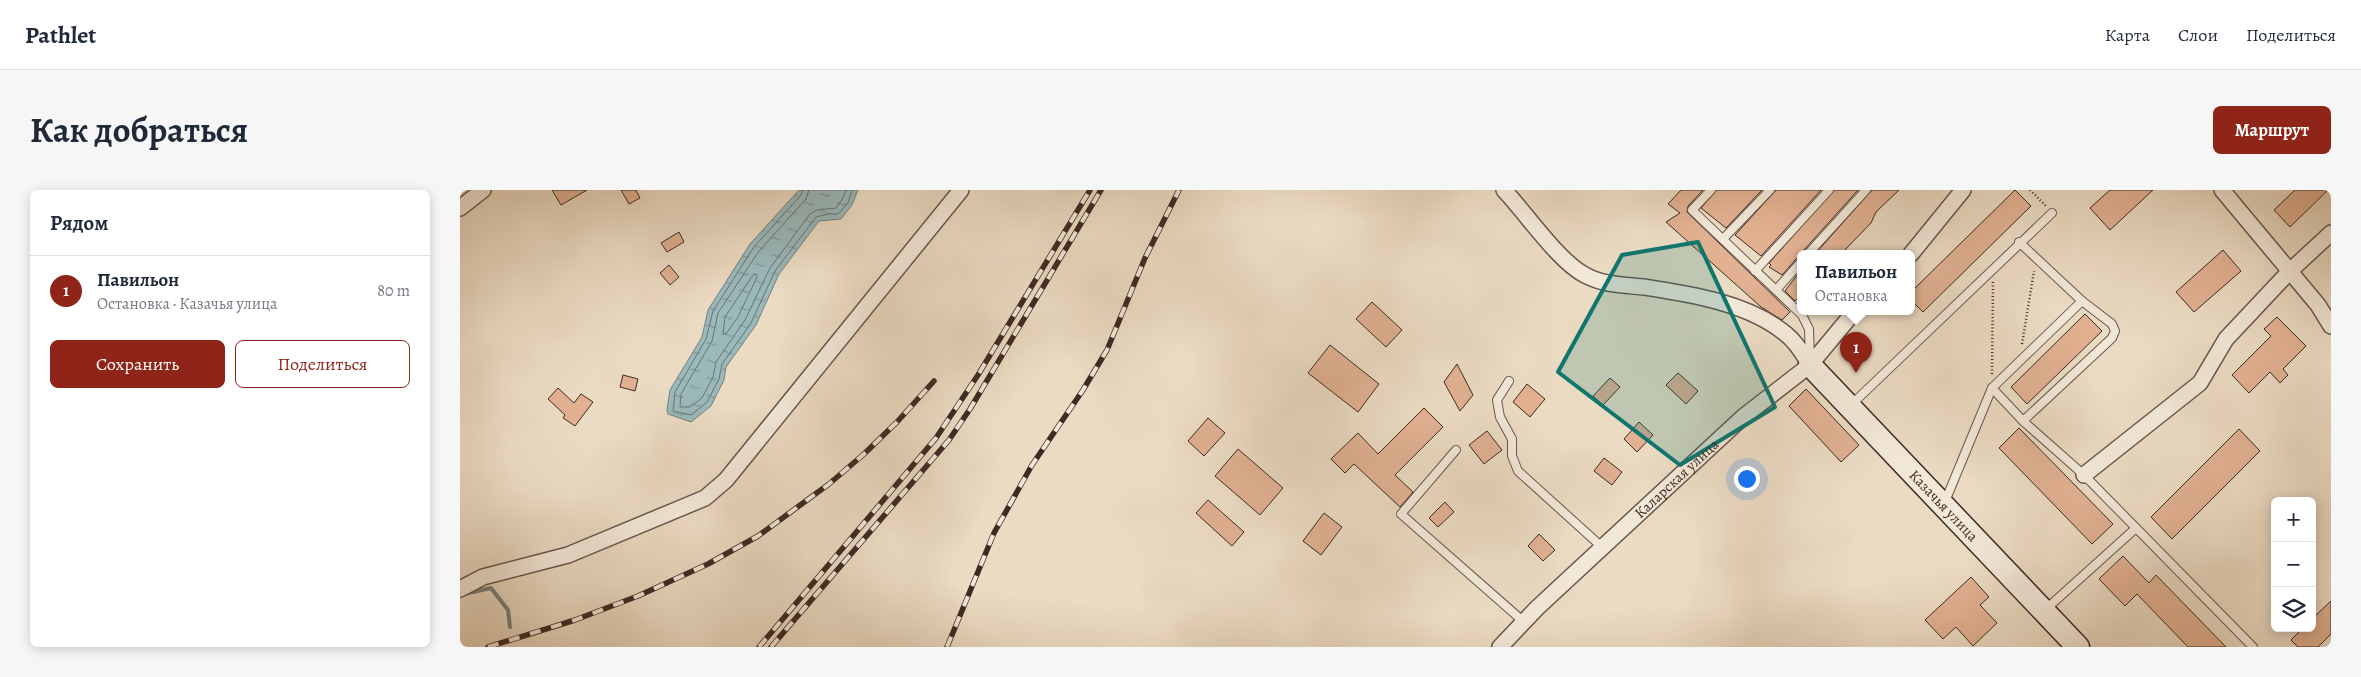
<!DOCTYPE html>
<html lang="ru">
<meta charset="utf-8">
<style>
body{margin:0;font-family:Alegreya,serif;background:#f6f6f7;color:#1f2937}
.controls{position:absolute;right:15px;bottom:15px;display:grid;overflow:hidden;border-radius:8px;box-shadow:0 2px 12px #0003}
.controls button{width:45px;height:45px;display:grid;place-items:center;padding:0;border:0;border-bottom:1px solid #e0e1e3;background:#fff;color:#1f2937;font:25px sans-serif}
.you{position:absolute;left:1286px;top:288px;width:18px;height:18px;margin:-12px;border:4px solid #fff;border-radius:50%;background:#1a73e8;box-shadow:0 0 0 8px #1a73e833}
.badge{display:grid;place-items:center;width:32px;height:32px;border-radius:50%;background:#8f2418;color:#fff;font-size:16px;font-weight:700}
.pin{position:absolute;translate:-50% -41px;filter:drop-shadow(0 1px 2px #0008)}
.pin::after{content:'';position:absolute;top:26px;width:18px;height:15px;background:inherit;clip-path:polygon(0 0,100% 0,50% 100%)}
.popup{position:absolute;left:1337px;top:60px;width:118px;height:65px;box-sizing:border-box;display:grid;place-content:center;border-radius:8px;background:#fff;filter:drop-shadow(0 1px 4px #0005);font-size:16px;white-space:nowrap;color:#747a83}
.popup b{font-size:19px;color:#1f2937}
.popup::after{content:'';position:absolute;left:50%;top:100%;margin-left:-10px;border:10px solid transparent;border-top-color:#fff}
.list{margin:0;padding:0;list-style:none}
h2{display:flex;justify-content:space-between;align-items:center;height:65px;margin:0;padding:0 20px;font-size:21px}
h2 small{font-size:16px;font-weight:400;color:#747a83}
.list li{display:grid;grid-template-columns:32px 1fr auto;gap:15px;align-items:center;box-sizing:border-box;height:70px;padding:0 20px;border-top:1px solid #e0e1e3}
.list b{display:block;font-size:19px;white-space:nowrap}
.list p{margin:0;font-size:16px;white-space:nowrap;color:#747a83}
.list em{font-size:16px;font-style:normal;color:#747a83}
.actions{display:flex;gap:10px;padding:15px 20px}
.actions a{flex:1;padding:11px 0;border:1px solid #8f2418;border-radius:8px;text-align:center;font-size:18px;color:#8f2418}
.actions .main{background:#8f2418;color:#fff}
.icon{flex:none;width:28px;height:28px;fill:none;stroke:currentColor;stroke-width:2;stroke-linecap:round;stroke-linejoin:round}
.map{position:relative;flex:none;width:1871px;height:457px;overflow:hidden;border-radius:8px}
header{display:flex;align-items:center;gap:30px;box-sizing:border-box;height:70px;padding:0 25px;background:#fff;border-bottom:1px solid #e0e1e3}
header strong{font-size:24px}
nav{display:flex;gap:28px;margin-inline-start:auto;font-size:18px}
.intro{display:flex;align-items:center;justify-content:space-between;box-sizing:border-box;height:120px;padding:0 30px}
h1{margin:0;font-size:35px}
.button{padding:12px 22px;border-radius:8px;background:#8f2418;color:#fff;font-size:18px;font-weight:700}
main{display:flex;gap:30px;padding:0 30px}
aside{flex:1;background:#fff;border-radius:8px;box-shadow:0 2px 12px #0003}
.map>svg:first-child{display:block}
.water{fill:url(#water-ripples);stroke:#75807f}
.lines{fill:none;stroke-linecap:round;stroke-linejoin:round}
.shore{stroke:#6c7270;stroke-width:1}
.stream{stroke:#75807f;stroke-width:4}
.building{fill:#e1b192;stroke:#3d2a24}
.lane-casing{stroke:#68564c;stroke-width:10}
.street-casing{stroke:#68564c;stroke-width:18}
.secondary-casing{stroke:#3d2a24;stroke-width:25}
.path{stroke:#3d2a24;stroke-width:2.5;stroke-dasharray:1 2.5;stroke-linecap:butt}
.lane{stroke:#f2e8d8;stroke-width:8}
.street{stroke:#f2e8d8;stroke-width:15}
.secondary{stroke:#f2e8d8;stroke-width:22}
.rail-casing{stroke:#3d2a24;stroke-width:5.5}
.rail{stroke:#f2e8d8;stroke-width:4;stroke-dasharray:11;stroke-linecap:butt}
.marked{fill:#0f766e;fill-opacity:0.2;stroke:#0f766e;stroke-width:4;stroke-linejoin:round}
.labels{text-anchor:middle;stroke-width:5;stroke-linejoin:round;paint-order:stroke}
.street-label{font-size:15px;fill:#3d2a24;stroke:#f2e8d8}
</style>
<header>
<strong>Pathlet</strong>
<nav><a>Карта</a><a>Слои</a><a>Поделиться</a></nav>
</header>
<div class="intro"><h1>Как добраться</h1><a class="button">Маршрут</a></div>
<main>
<aside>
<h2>Рядом<small></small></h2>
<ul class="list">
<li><span class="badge">1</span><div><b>Павильон</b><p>Остановка · Казачья улица</p></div><em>80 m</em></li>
</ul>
<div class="actions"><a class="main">Сохранить</a><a>Поделиться</a></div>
</aside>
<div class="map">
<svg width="1871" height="457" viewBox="0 0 1871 457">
<defs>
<pattern id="water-ripples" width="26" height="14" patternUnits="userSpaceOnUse" patternTransform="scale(1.25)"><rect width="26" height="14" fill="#9ab9bb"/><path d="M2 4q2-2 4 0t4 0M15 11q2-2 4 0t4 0" fill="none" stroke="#7f9798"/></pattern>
</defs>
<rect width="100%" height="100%" fill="#ebdbc3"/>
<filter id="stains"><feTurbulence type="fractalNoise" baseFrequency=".004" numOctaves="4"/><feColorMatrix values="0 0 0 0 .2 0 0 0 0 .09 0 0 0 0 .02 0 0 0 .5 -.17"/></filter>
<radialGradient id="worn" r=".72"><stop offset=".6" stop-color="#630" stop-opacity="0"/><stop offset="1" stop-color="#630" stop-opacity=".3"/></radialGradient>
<polygon class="water" points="339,0 398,0 392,15 381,29 359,31 319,84 296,135 266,177 264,190 251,216 231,232 208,224 207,220 210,200 242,147 248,120 290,54"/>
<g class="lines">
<g class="shore">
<polyline points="343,0 341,5 294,57 253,121 246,149 215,202 213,221 231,225 247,212 259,189 262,174 291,133 315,81 356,27 368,24 378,24 388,13 392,0"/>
<polyline points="349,0 346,9 299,61 258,123 252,151 221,204 220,217 230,217 242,208 253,187 256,172 285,130 310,78 350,24 357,20 376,18 382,10 386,0"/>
<polygon points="296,84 297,87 278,127 266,144 263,144 265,127 293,85"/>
</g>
<polyline class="stream" points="4,404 31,398 48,420 50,437"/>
</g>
<g class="building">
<polygon points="92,0 127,0 101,15"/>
<polygon points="161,0 176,0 180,8 169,14"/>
<polygon points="1221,0 1243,0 1228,16 1227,22 1328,120 1330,122 1322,130 1301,117 1206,32 1220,23 1208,14"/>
<polygon points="1256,0 1302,0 1266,38 1241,18"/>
<polygon points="1316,0 1361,0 1301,66 1275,45"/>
<polygon points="1374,0 1398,0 1344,60 1341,66 1337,68 1322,85 1309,77 1311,75 1309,73"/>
<polygon points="1412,0 1439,0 1416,22 1411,33 1381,64 1355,64"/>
<polygon points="1555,0 1571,16 1463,122 1451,110 1451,102"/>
<polygon points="1650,0 1693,0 1650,40 1630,18"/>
<polygon points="1835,0 1868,0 1830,37 1814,20"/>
<polygon points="219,42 224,52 207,62 201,53"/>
<polygon points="1763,60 1781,81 1734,122 1716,102"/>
<polygon points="209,75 219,87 210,95 200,83"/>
<polygon points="1341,80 1341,105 1335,111 1325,101"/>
<polygon points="912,112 942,140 926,157 896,129"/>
<polygon points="1625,124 1642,141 1567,214 1551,197"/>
<polygon points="1817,127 1846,156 1823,179 1828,185 1820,193 1810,182 1789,203 1772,185 1811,146 1804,139"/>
<polygon points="870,155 919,194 898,222 848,183"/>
<polygon points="997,174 1013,205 1000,221 984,192"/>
<polygon points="1218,183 1238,201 1226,214 1206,195"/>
<polygon points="163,185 178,189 175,201 160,197"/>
<polygon points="1150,188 1160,197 1143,215 1133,206"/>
<polygon points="1067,194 1085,209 1070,227 1053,212"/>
<polygon points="98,198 114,213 121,204 133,212 115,236 103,228 105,225 88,209"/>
<polygon points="1346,199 1399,255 1381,272 1329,216"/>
<polygon points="964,218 983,237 935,285 953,302 940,317 894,274 885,283 871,269 898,243 918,264"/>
<polygon points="748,228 765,243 744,266 728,251"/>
<polygon points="1179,232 1193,245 1177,262 1164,249"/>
<polygon points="1559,238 1653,334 1632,354 1539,258"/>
<polygon points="1779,239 1800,261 1712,349 1691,327"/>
<polygon points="1027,241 1042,260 1024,274 1009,255"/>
<polygon points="778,259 823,298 800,325 755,286"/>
<polygon points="1144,268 1162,282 1152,295 1134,281"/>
<polygon points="748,310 784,342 772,356 736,323"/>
<polygon points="985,312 994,322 978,337 969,328"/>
<polygon points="864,323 882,337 861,365 843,351"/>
<polygon points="1079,344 1095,360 1083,371 1068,356"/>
<polygon points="1663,366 1689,393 1696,385 1766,457 1728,457 1677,404 1665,416 1639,389"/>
<polygon points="1511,387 1529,407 1520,415 1537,433 1513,456 1496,437 1483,449 1465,430"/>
<polygon points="1871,411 1871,444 1858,457 1838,457 1831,450 1843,438 1852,438 1852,429"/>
</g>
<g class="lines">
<defs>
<g id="lane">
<polyline points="1251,0 1232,20 1342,125 1349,139 1350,170"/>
<polyline points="1263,49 1310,0"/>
<polyline points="1348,64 1406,0"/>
<polyline points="1295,81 1369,0"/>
<polyline points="1316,100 1341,72"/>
<polyline points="1049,191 1037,210 1040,227 1052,249 1052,266 1058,281 1142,357"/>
<polyline points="1532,198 1563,231 1652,148 1655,141 1652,134 1622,111 1559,52"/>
<polyline points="1391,215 1592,23"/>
<polyline points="1563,231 1624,285 1793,457"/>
<polyline points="996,260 941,324 1064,432"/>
<polyline points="1484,314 1532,198 1622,111"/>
<polyline points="1585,420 1676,338"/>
</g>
<g id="street">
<path d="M1044,0C1066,23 1098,71 1125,85C1143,95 1163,95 1184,97C1230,104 1290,113 1327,145C1337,153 1343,164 1350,175"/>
<polyline points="1762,0 1858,115 1871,136"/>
<polyline points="0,18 23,0"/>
<polyline points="1451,64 1503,0"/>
<polyline points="1624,285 1740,193 1766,149 1830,81 1871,43"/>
<polyline points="0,399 23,387 108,365 245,308 266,290 501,0"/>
<path id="s1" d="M1040,457L1077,418L1283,227L1350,175L1394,122"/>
</g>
<g id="secondary">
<path id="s2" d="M1350,175L1618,457"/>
</g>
</defs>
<use href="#lane" class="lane-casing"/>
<use href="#street" class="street-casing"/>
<use href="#secondary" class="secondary-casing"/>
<g class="path">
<polyline points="1570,0 1586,16"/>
<polyline points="1562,154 1574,81"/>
<polyline points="1532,184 1533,92"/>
</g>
<use href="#lane" class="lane"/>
<use href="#street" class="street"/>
<use href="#secondary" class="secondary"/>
<defs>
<g id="rail">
<polyline points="28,457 115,430 178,406 248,374 298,346 369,294 404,264 437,232 474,191"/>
<polyline points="299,457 476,248 518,185 630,0"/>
<polyline points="311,457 489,250 510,219 641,0"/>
<polyline points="487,457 534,343 572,275 623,200 647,160 685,68 719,0"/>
</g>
</defs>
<use href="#rail" class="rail-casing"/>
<use href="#rail" class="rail"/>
</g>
<path class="marked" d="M1238,52L1315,217L1220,275L1098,182L1162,65Z"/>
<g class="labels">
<g class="street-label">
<text dy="5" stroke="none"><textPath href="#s1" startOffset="244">Каларская улица</textPath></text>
<text dy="5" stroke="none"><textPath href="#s2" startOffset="194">Казачья улица</textPath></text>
</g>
</g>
<rect width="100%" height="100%" filter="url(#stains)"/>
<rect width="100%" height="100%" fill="url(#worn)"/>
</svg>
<div class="controls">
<button>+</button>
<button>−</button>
<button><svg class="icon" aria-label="layers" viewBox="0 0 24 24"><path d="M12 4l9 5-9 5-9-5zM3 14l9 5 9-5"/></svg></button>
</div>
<div class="you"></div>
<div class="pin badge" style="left:1396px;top:183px">1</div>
<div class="popup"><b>Павильон</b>Остановка</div>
</div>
</main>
